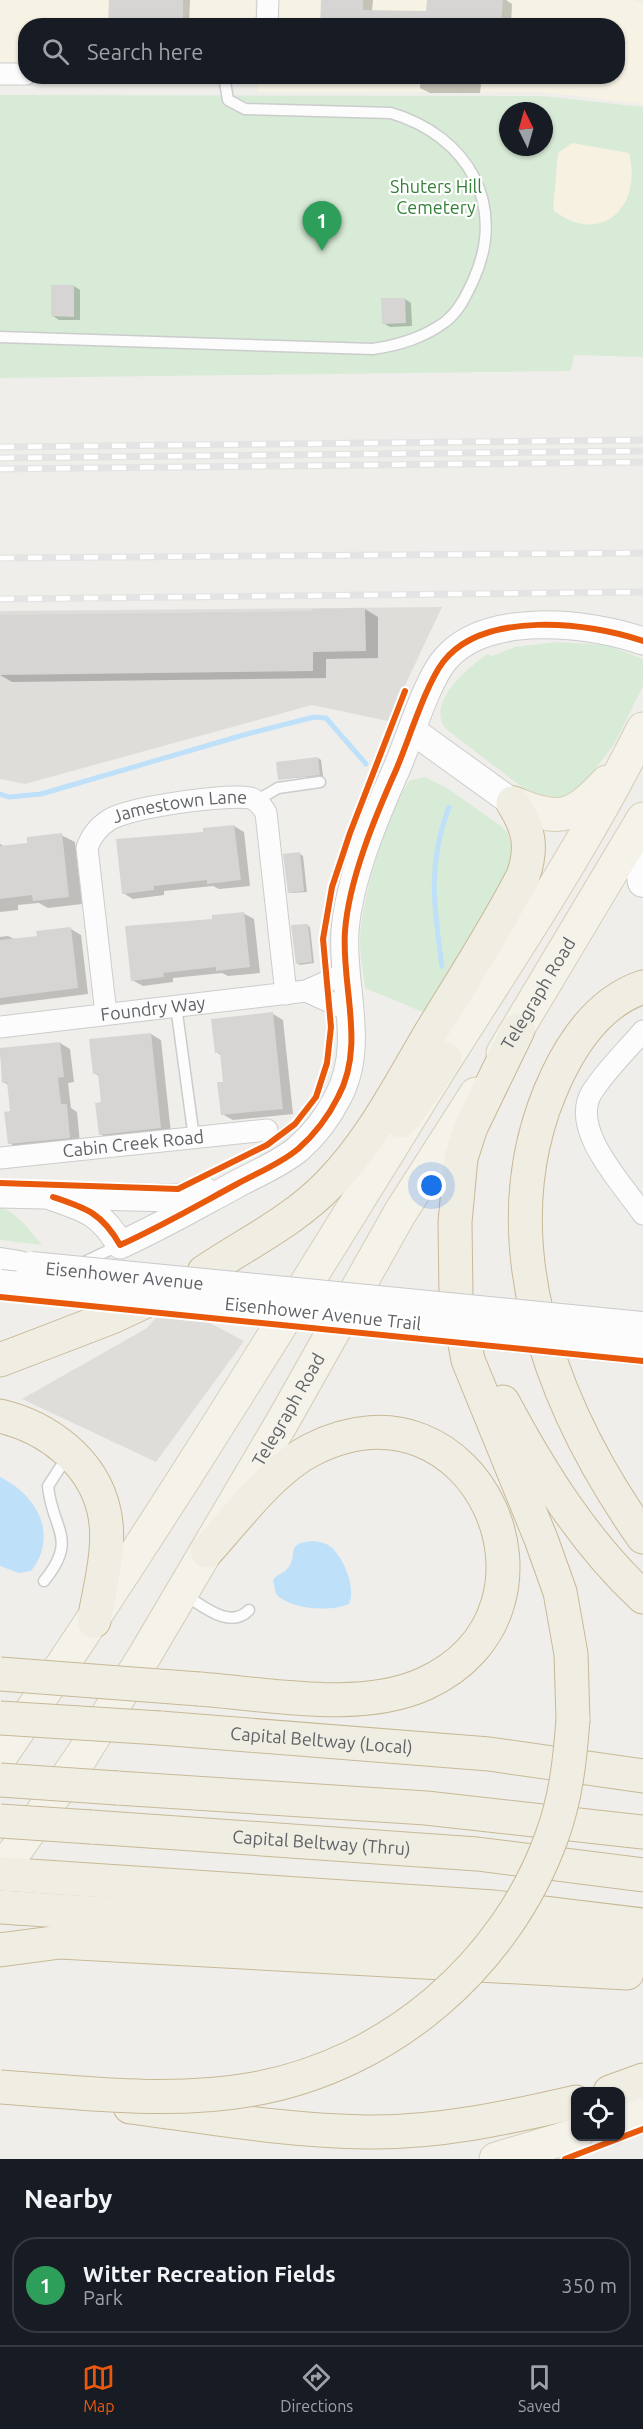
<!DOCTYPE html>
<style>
body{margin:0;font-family:Ubuntu,sans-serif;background:#20242c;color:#f1f3f6}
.controls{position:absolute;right:18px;bottom:18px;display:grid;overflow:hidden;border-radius:12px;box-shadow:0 2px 4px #0004}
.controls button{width:54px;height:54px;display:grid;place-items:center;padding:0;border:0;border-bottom:2px solid #363941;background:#171b24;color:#f1f3f6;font:30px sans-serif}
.compass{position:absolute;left:499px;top:102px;width:54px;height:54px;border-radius:50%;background:#171b24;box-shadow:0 2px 4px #0004;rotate:355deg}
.you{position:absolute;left:432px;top:1186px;width:21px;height:21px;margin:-15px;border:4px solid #fff;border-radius:50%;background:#1a73e8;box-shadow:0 0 0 9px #1a73e833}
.badge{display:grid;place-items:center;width:39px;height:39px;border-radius:50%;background:#ea580c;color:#fff;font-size:20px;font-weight:700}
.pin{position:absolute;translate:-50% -50px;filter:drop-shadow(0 2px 3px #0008)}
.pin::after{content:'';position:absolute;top:32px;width:21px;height:18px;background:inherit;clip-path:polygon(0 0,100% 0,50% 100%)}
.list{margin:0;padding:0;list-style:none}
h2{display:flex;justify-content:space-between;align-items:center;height:78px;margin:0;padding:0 24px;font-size:26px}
h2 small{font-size:20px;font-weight:400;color:#9ea1a6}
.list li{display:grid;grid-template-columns:39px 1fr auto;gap:18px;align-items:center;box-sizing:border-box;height:96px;margin:0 12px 12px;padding:0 12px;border:2px solid #363941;border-radius:24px}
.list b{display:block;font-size:22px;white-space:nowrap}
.list p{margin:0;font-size:20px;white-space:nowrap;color:#9ea1a6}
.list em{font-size:20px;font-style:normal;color:#9ea1a6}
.icon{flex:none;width:33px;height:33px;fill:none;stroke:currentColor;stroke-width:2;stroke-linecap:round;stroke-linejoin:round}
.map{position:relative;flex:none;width:643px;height:2159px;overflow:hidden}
.search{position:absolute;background:#171b24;box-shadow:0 2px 4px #0004;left:18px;right:18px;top:18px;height:66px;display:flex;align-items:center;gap:15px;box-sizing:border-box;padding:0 21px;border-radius:24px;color:#9ea1a6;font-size:22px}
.sheet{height:186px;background:#171b24}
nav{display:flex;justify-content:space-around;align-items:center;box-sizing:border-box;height:84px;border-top:2px solid #363941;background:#171b24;font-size:16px;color:#9ea1a6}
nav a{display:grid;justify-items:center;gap:3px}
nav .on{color:#ea580c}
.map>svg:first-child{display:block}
.commercial{fill:#f7f3e4}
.industrial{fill:#dfddda}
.green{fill:#d8ebd6;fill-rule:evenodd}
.sand{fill:#f6f1e1}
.water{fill:#bfe0f9}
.shadow{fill:#0003}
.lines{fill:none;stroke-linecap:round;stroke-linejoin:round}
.stream{stroke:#bfe0f9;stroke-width:5}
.building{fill:#d6d5d3}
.service-casing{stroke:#cbcccc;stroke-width:13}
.minor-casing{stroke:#cbcccc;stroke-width:23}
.tertiary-casing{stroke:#cbcccc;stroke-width:29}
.secondary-casing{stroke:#cacacb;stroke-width:32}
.primary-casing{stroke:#d7ceb8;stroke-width:35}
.motorway-casing{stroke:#c8b996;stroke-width:35}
.service{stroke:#fdfcfc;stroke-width:10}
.minor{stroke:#fdfcfc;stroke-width:21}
.tertiary{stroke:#fdfcfc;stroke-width:27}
.secondary{stroke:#fdfcfc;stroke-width:30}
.primary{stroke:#f4f2e9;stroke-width:33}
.motorway{stroke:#f0ede3;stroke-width:33}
.rail-casing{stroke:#e4e4e4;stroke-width:7}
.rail{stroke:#fff;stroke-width:4.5;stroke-dasharray:14;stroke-linecap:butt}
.secondary-bridge-casing{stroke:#cacacb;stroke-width:32;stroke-linecap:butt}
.motorway-bridge-casing{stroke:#c8b996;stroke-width:35;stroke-linecap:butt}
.secondary-bridge{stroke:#fdfcfc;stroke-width:30}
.motorway-bridge{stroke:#f0ede3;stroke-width:33}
.cycleway-casing{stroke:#fff;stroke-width:10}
.cycleway{stroke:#e8590c;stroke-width:6}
.labels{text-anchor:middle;stroke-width:4.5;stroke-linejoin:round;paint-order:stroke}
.park-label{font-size:18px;fill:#348238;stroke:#fff}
.street-label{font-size:18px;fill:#5f6368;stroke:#fff}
</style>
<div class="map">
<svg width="643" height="2159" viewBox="0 0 643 2159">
<rect width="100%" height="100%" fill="#efeeea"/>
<g class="commercial">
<polygon points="0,0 255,0 254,25 26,26 25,64 0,64"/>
<polygon points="259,0 633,0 643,3 643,104 543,92 258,92 258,76 618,76 618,26 259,25"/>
</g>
<g class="industrial">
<polygon points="442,607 388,721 312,705 25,784 0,779 0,611"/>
<polygon points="170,1302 244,1341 156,1462 22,1399 147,1328"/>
</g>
<g class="green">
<path d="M0,95L542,96L643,107V357L574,355L571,371L0,378ZM508,111H544V147H508Z"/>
<path d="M557,642L608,645L643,659V686L615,743L579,790L567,796L547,800L527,791L446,729C425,703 468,667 488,654L492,656L515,647Z"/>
<path d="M425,777L447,788L501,826L508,834L517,862L430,1015L365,988C363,968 358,946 361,927C367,882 385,819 409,781Z"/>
<path d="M0,1208C16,1210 32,1234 42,1245L0,1240Z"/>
</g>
<path class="sand" d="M572,143L629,153C643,208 600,247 553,210L558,153Z"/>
<g class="water">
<path d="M0,1477C37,1495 59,1535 31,1571L19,1573L0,1566Z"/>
<path d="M314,1541C322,1542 330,1544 335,1551C345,1563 356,1589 349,1604C330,1612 291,1610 276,1594L273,1580C277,1574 284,1573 288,1568C299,1555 283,1543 314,1541Z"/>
</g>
<g class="shadow">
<polygon points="110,0 190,0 189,26 110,26"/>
<polygon points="322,0 373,0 372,11 427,13 429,0 506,0 512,4 511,26 322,26"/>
<polygon points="421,76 482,76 480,93 430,93 420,88"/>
<polygon points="74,286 80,290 80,320 59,320 53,316"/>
<polygon points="405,299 411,303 412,326 390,327 383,323"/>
<polygon points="365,609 378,617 378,658 326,659 326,678 12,682 0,675 0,616 314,613"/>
<polygon points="318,758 321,760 323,776 280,779"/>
<polygon points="234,826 244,832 250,886 219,889 213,886 164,891 164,895 133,899 123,893 205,833"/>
<polygon points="61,835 75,842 82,904 48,908 39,903 18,905 18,910 0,912 0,844 5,847 29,844"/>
<polygon points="300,854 303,856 307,892 292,893 289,892"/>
<polygon points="243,913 254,919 260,973 228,976 222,973 173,978 173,982 143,986 132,980 214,920"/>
<polygon points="307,925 310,927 314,963 300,965 297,963"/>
<polygon points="71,929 81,935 88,994 0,1005 0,937 8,936 16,940 39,938"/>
<polygon points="273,1014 283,1020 293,1114 233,1120 222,1114 224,1083 221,1055 216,1052"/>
<polygon points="151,1034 161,1040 171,1134 110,1140 100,1134 102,1104 99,1076 94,1073"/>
<polygon points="60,1043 70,1049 74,1082 68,1083 71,1108 77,1112 80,1143 20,1149 9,1143 11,1113 9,1085 3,1082 0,1050"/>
</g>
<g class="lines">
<g class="stream">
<polyline points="0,794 9,797 41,794 247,734 314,717 326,718 366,764"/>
<path d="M442,966C434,908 427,864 449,807"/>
</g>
</g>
<g class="building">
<polygon points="109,0 183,0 183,26 108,26"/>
<polygon points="321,0 363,0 363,10 426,11 427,0 503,0 501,26 320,26"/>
<polygon points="51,285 74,285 74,317 51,316"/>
<polygon points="381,298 405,298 406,323 382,324"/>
<polygon points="365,608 366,651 313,652 313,671 0,675 0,615 312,611 312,609"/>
<polygon points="318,757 320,775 278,780 276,762"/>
<polygon points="234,825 241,880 207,884 207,880 154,886 154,890 122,894 116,839 203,832 203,828"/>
<polygon points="62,833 69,897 33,901 32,895 0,899 0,846 27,843 27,837"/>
<polygon points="300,852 304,891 288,893 283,854"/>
<polygon points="244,912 250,967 216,971 216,967 163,973 164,977 131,981 125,926 212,919 212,915"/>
<polygon points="308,924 312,962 296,964 291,925"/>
<polygon points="71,927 78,988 0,998 0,940 37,936 36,931"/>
<polygon points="273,1012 283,1109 221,1115 217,1082 223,1082 220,1053 215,1053 211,1019"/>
<polygon points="151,1033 161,1128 99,1135 95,1103 101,1102 98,1074 93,1074 89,1039"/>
<polygon points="60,1042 64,1077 58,1078 61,1104 67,1104 70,1138 8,1144 4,1112 10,1111 7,1082 2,1083 0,1048"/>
</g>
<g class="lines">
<defs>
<g id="service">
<path d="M0,337L373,349C400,345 423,338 445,322C459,311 466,296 473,281C508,205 468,136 391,113L245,109L228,100L224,76"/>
<polyline points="256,801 278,788 320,782"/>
<polyline points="176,1006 194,1138"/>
<polyline points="80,1264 120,1245"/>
<path d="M44,1581C79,1538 52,1530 48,1486L67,1457"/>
<path d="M185,1595C203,1606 230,1630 249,1610"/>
</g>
<g id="minor">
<polyline points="267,26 268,0"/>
<polyline points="0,74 26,74"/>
<polyline points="306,991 350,1011"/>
<path id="s1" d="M106,1014L87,848C91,836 98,827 109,820C129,807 226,794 250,798C258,800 262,806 266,813L286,994"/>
<path id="s2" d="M0,1027L306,991L346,973"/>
<path d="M643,1031C626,1051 606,1070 592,1092C569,1129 622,1183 643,1214"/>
<path id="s3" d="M0,1158L267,1130"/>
</g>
<g id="tertiary">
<polyline points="413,731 513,803"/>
<polyline points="0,1194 176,1198 205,1191"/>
<path d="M53,1197C86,1208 102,1213 120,1245C160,1227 198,1205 237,1184C257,1173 280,1164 298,1149C314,1135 328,1117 338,1097C366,1045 341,986 345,931C349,879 375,817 396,770C409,740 425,686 443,662C483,610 589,622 643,641"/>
</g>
<g id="secondary">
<polyline points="635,834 643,882"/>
<polyline points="0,1263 19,1266"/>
</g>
<g id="primary">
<path d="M513,803C560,822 572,819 607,782"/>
<path id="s4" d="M503,1053L643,819"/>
<path d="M0,1757C146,1545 281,1325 417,1105C494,980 578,860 643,729"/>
<path id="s5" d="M0,1873L81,1757L145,1655L284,1419L400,1213L476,1094"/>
<polyline points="620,2118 643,2108"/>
<polyline points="496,2159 576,2135"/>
</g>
<g id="motorway">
<path d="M643,987C601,1001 575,1038 557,1076C483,1232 550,1405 643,1537"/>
<polyline points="518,1030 471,1127 461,1158 455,1222 456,1296 468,1360 541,1539 560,1592 571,1654 573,1720"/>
<polyline points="401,1121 445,1059"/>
<path d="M204,1272C247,1243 294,1221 330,1183C372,1140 400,1084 431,1032C462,981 495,930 523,876C533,847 529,829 513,803"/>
<polyline points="0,1360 112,1317 163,1293"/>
<path d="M503,1402C541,1473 584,1542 643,1597"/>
<path d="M0,1416C47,1427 93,1461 104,1511C112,1545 100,1586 94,1621"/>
<path d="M199,1689C268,1694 360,1713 424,1684C585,1611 476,1365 311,1450C272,1470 237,1518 207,1551"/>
<path id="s6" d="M160,1728L489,1754L643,1776"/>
<polyline points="117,1788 426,1808 643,1832"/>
<path id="s7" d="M91,1827L477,1854L643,1875"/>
<polyline points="0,1874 494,1907 643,1925"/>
<path d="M0,1907C214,1922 430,1927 643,1954"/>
<polyline points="0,1950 60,1942 627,1973"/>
<polyline points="610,2092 643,2080"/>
<path d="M130,2107C208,2117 287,2131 367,2132C437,2133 507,2118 576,2102"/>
</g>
</defs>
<use href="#service" class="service-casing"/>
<use href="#minor" class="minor-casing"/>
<use href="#tertiary" class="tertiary-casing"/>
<use href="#secondary" class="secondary-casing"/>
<use href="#primary" class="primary-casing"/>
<use href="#motorway" class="motorway-casing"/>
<use href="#service" class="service"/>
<use href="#minor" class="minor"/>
<use href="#tertiary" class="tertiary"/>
<use href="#secondary" class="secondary"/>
<use href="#primary" class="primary"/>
<use href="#motorway" class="motorway"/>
<defs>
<g id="rail">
<polyline points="0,447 643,440"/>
<polyline points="0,458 643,451"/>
<polyline points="0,469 643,462"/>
<polyline points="0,558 643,553"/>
<polyline points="0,599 643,592"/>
</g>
</defs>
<use href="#rail" class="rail-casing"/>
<use href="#rail" class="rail"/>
<defs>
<g id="secondary-bridge">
<path id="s8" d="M31,1267L643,1327"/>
<polyline points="0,1285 643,1350"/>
</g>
<g id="motorway-bridge">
<polyline points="0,1674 199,1689"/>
<polyline points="0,1718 160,1728"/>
<polyline points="0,1780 117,1788"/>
<polyline points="0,1821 91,1827"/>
<path d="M0,2087C84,2093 171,2104 254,2089C389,2065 506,1965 552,1836C566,1798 570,1759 573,1720"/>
</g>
</defs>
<use href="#secondary-bridge" class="secondary-bridge-casing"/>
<use href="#motorway-bridge" class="motorway-bridge-casing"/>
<use href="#secondary-bridge" class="secondary-bridge"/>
<use href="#motorway-bridge" class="motorway-bridge"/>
<defs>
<g id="cycleway">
<polyline points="0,1183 178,1189 267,1145 295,1124 316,1097 327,1063 331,1027 323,939 332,887 350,833 405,691"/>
<path d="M53,1197C86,1208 102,1213 120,1245C160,1227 198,1205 237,1184C257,1173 280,1164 298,1149C314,1135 328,1117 338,1097C366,1045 341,986 345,931C349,879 375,817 396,770C409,740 425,686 443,662C483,610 589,622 643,641"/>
<polyline points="0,1297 643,1361"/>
<polyline points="565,2159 643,2129"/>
</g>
</defs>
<use href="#cycleway" class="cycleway-casing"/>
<use href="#cycleway" class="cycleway"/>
</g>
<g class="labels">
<g class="park-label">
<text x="436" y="193">Shuters Hill<tspan x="436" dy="21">Cemetery</tspan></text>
</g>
<g class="street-label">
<text dy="6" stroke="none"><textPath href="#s1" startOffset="276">Jamestown Lane</textPath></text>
<text dy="6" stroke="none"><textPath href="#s4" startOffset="69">Telegraph Road</textPath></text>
<text dy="6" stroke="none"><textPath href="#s2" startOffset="154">Foundry Way</textPath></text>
<text dy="6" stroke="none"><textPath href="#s3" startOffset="134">Cabin Creek Road</textPath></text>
<text dy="6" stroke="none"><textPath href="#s8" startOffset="94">Eisenhower Avenue</textPath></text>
<text transform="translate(323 1314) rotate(6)" y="6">Eisenhower Avenue Trail</text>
<text dy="6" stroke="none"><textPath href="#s5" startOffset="546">Telegraph Road</textPath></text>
<text dy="6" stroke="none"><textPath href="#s6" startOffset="162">Capital Beltway (Local)</textPath></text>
<text dy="6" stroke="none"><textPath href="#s7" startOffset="231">Capital Beltway (Thru)</textPath></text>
</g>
</g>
</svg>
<div class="controls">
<button><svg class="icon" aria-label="locate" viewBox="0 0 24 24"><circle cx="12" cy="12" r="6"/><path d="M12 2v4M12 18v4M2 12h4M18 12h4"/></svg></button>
</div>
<svg class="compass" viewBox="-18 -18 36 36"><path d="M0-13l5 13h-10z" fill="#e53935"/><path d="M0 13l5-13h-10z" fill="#9ea1a6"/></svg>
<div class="you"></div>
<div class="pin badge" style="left:322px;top:251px;background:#2e9e5b">1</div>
<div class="search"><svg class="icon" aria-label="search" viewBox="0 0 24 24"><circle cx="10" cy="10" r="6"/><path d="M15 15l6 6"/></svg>Search here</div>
</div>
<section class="sheet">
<h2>Nearby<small></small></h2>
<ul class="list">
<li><span class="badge" style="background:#2e9e5b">1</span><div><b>Witter Recreation Fields</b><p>Park</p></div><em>350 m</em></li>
</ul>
</section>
<nav>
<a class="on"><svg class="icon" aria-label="map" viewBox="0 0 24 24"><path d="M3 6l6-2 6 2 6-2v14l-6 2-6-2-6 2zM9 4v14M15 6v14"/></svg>Map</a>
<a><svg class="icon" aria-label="directions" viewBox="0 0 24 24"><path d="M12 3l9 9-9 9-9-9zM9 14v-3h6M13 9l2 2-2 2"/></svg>Directions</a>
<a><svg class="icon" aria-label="saved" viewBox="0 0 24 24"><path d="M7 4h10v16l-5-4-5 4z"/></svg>Saved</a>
</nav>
